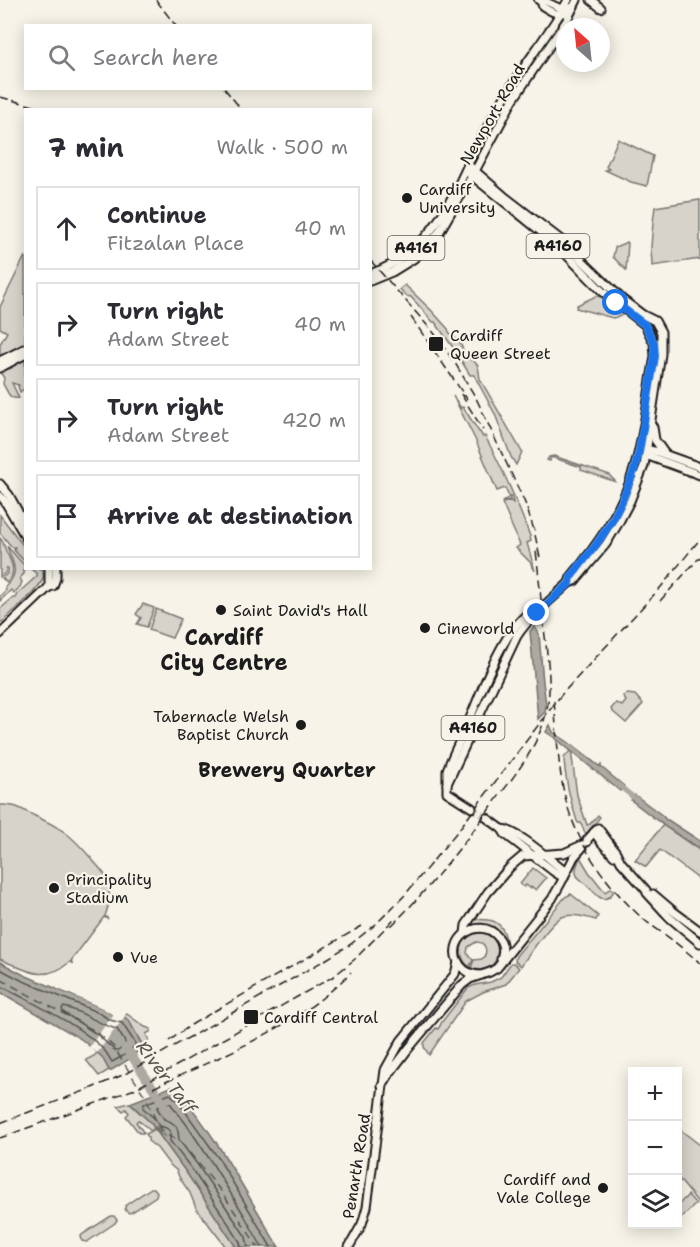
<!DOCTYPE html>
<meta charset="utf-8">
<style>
body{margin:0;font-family:"Shantell Sans",sans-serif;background:#f7f7f7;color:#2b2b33}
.controls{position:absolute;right:18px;bottom:18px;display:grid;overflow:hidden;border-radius:0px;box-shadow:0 3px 15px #0003}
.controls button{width:54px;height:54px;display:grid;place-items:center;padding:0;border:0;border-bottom:2px solid #e1e1e2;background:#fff;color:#2b2b33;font:30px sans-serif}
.compass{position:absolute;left:556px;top:18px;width:54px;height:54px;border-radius:50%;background:#fff;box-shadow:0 3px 15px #0003;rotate:333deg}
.stop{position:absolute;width:18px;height:18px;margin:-14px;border:4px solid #1a73e8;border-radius:50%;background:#fff}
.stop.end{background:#1a73e8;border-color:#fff;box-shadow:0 2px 6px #0008}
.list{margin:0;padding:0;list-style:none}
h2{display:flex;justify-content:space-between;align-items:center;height:78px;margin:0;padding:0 24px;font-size:26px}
h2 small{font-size:20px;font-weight:400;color:#7c7c81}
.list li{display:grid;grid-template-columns:39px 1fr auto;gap:18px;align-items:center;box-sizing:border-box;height:84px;margin:0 12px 12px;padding:0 12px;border:2px solid #e1e1e2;border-radius:0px}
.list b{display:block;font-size:22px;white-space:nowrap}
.list p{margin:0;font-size:20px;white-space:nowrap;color:#7c7c81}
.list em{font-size:20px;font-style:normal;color:#7c7c81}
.icon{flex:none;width:33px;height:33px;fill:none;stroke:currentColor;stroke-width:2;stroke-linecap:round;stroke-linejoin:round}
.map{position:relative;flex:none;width:700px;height:1247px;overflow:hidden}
.search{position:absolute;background:#fff;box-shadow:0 3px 15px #0003;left:24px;top:24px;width:348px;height:66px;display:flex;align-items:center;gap:15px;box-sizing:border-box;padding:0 21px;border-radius:0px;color:#7c7c81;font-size:22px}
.panel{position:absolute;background:#fff;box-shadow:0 3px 15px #0003;left:24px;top:108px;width:348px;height:462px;border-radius:0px}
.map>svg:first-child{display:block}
.green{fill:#d7d3cb;stroke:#7a7874;stroke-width:1.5}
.water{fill:#aca9a2;stroke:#72716c;stroke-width:1.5}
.pier{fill:#f7f3e8}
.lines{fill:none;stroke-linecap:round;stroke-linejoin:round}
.shore{stroke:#565452;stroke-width:1.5}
.canal{stroke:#aca9a2;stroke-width:5}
.river{stroke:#aca9a2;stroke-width:9}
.ferry{stroke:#565452;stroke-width:1.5;stroke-dasharray:8 6;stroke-linecap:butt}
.primary-tunnel{stroke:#d6d3c9;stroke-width:7;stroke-dasharray:7 3.5;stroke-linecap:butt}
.secondary-casing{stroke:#1c1c1c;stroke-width:10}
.primary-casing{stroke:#1c1c1c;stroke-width:11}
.secondary{stroke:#f7f3e8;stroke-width:6}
.primary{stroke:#f7f3e8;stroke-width:7}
.rail{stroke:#1c1c1c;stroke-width:1.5;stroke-dasharray:9 4.5;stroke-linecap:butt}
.route{stroke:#1a73e8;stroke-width:8}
.poi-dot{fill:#1c1c1c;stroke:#f7f3e8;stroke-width:2}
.labels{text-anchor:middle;stroke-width:4.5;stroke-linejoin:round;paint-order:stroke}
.shield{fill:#f7f3e8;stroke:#5e5c59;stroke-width:1.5}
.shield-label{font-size:15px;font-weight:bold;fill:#1c1c1c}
.street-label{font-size:16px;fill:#1c1c1c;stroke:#f7f3e8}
.poi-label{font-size:16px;fill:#1c1c1c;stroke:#f7f3e8;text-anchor:start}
.water-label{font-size:18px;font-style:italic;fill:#565452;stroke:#f7f3e8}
.quarter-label{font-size:20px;font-weight:bold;fill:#1c1c1c;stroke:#f7f3e8}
.district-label{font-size:22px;font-weight:bold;fill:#1c1c1c;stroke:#f7f3e8}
</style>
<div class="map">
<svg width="700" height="1247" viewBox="0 0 700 1247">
<rect width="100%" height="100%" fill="#f7f3e8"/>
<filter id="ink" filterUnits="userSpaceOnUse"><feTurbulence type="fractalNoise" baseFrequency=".0167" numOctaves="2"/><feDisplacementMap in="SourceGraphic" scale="12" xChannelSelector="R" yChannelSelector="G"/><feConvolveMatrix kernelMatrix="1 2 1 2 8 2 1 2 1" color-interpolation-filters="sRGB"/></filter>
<g filter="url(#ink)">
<g class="green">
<polygon points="618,139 653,156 647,186 631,182 605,170 609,169 606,167"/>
<path d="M700,200V259L652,266C652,259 651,254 651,247C652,233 653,220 655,207Z"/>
<polygon points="627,242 628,243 626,270 613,257 615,247"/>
<polygon points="25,256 25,345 0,357 0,344 7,332 0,328 0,307"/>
<polygon points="405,285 431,310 448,329 449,332 460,343 467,358 474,361 478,366 480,379 522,452 516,465 511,457 495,414 474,375 470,375 462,362 462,360 435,322 433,322 411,297 406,296 400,289"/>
<path d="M596,296C601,296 613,303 617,306V310L623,315L613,318L576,308L577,305Z"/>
<path d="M25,358V388L20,392L18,386L19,385L12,383L19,398C8,400 8,391 3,384L4,378L0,372L3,369L5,370L12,368L13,365Z"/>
<path d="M453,396L461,408L463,407L479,432H480L483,437L485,436C503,469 517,502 530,536L531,541L527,543L535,571L530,562L516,548L520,545L502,503L511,501L513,503L512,497H510V500L502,502L509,497L505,488L497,491L476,441Z"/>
<polygon points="554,456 610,475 610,476 616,482 581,470 581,467 551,457 550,461 547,460 549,457"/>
<polygon points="0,515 25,548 25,562 14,550 15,547 12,547 0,533"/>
<path d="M0,538C4,542 4,546 6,551C12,563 17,572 7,583L2,578L8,573V568H6V572L0,577Z"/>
<path d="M7,546L24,565V574L20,578L22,582L20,587L14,593L11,590L0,601V596L6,590L5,587C22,572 12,563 7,546Z"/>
<path d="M31,569H42C43,572 44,574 43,578C41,589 11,613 2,622H0V609L13,598H16V595L37,576V574Z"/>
<polygon points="143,604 154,608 147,627 137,624 141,618 136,614"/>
<polygon points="156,609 181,619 172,638 149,630"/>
<polygon points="627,694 635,695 643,704 626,723 612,711 611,709 616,703 622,706 626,701 623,696"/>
<path d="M571,750L577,795L587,825L590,824L598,815L600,817L587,833H585L581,823H578L577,821C570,800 565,780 564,758Z"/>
<path d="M0,805C16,804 22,810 35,816C63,829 70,834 90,857C96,865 103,870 107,879C111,891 110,904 105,916L108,919L104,917L71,961L73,964L70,962C43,984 26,970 0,959Z"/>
<polygon points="663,825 700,851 700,880 660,850 646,867 635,860"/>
<path d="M580,857L589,872L605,892L611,888L614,891C610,897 606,901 599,897L577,876L576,873V868Z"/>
<polygon points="533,868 546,878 536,890 532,887 530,888 526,885 524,887 520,884"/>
<path d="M571,894L598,916L596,920C585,917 572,913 562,917C551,921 529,955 521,966L515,961L516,956L565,897Z"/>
<path d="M474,919C478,920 483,919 488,920C501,921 507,934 506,946C493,933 495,924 474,925L472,923Z"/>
<path d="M474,933C508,929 504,979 471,968L474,960L482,959C489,952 486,942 476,942L468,947L467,953L473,960L469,967C457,956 459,940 474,933Z"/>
<polygon points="511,963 514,963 519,968 506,984 483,992 466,1001 429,1055 424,1047 424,1043 436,1028 438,1029 441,1024 441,1023 468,988 475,985 491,982 501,977"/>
<polygon points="127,1014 145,1027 151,1029 150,1032 146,1034 147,1037 149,1038 145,1046 142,1044 129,1021 124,1017"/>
<polygon points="98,1052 102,1057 109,1070 99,1076 86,1060 94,1056"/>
<polygon points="129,1103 151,1123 154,1128 151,1131 138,1120 136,1122 144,1133 139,1133 126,1116 129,1113 126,1109 123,1111 118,1106"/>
<polygon points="678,1128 700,1145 700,1205 678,1178"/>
<polygon points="155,1129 186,1172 236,1247 226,1247 196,1208 190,1193 179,1177 177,1171 169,1164 157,1148 148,1141 148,1137 146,1134"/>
<polygon points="151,1188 154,1188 157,1192 156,1196 132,1212 129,1213 126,1211 125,1208 126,1205"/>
<polygon points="688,1195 696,1204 678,1221 678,1205"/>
<polygon points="111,1216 114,1216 117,1220 115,1223 87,1242 82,1241 81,1236 83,1234"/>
</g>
<g class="water">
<polygon points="534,627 535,627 539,634 543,682 546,704 545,712 538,719 530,631"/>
<polygon points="550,725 553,732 568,742 599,766 601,765 601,767 624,786 620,791 555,738 546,732"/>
<polygon points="635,795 663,816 666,820 668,820 700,841 700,849 664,826 661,822 658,821 631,800"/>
<polygon points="0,962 24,975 102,1008 113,1015 124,1017 129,1021 143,1047 128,1060 110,1071 109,1070 102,1057 81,1039 0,992"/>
<path d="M171,1087H173C204,1118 233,1169 255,1207C263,1220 270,1234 279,1247H236L186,1172L155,1129H156L160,1134L165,1136L157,1124L161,1133L156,1127L154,1128L151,1123L130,1103Z"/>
</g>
<polygon class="pier" points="60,986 104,1005 113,1012 126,1015 97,1053 89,1047 113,1015 102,1008 56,988"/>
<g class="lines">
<g class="shore">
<path d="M0,969L21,980L99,1013L110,1020L122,1023L135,1043V1046L123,1056L112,1062C109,1058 108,1054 104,1050C82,1026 34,1004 5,988L0,987"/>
<path d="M64,1007C83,1011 99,1025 117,1029L125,1042V1045L118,1051H115L98,1035L63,1012L62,1009Z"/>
<polyline points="241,1247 240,1242 230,1226 191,1168 170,1141 170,1131 166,1128 160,1126 155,1119 143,1108 144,1104 170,1094 177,1100 219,1159 271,1247"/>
<polyline points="248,1247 246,1237 197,1164 179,1140 178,1131 176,1126 171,1122 164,1119 157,1108 159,1106 170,1103 187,1125 212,1163 244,1215 262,1247"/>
</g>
<polyline class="canal" points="617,784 638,801"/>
<polyline class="river" points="125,1048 131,1055 163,1103"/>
<polyline class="ferry" points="0,979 95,1031 113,1046 146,1098 157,1123 166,1135 180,1141 221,1191 258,1247"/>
<polyline class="primary-tunnel" points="472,808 487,818"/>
<defs>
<g id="secondary">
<path d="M538,0L541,2L542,6C554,14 557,15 571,12"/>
<polyline points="541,2 545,1 560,8 574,7"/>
</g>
<g id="primary">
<polyline points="591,0 601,8"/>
<path d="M466,171L555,243L602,291L645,325L654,343L655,356L653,368C647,402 644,437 634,469C622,510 598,544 571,577L569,583"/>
<path d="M370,274C425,255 448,210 470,160C479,140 492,119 503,100C523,65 549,35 568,0"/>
<polyline points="370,281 392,272 413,259 428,246 440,231 475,171 513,100 567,20 577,0"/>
<polyline points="0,361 26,348"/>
<polyline points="0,368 26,354"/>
<polyline points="653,427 655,440 665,454"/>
<polyline points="645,449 658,452 700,467"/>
<polyline points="643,454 700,475"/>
<polyline points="0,484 9,495 26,526"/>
<polyline points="0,496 4,500 26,538"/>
<polyline points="49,587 49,568"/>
<polyline points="0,634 49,587 53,586 56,578 56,568"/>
<path d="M447,784L517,636C531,615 551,600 569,583L575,581L606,544L618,524L630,501L644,466L661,354V332L655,321L643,315L623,300L560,239L504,196L468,165"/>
<path d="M472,808L447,792V770C453,754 461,739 468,723C483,689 504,620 541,606"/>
<polyline points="487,818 502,829 505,834 553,871 564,878"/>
<path d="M502,829C519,831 551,861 566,872"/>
<polyline points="594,832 601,842 614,856"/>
<polyline points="587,842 587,840 598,828 616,852 621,862 646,890 647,893 669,917 700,943"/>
<polyline points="653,894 673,911 700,931"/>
<polyline points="465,933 466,925 488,892 510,867 523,856 564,853 582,845"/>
<path d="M481,975C472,975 465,972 460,965C443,941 479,914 498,937C503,943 504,951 501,959"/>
<polyline points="382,1086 390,1073 409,1048 462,985 470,979 490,972 497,968 552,899 561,883 574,857 582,848 582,845"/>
<polyline points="349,1247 362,1224 367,1207 385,1070 401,1041 455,974 458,962"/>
</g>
</defs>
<use href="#secondary" class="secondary-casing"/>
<use href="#primary" class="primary-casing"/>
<use href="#secondary" class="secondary"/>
<use href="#primary" class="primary"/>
<g class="rail">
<polyline points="156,0 176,26"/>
<polyline points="224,88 242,110"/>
<polyline points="0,97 49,110"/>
<polyline points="370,260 434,333 455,363 476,398 525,503 534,530 540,558"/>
<polyline points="411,317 467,399"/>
<polyline points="461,394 483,430"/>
<polyline points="660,601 700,557"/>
<path d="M554,701C557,733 558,771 566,801C578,846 608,887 642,918C651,926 662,932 672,940C681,947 691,955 700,963"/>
<path d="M391,926C427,891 458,851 488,811C511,779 539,749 547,709C552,683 547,654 544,628C541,602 539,576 536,551"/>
<polyline points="169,1041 191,1025 211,1013 362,926"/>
<path d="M153,1088C222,1055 297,1028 351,972"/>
<polyline points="0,1123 87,1090 125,1074 325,960 351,944 376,924 404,896 460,828 562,694 661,587 700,539"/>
<polyline points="0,1138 132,1090 146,1083 334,976 355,959 394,919"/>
</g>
</g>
</g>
<g class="lines" filter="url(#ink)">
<polyline class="route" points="537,613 570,583 571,577 596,545 612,521 621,503 634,471 639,452 655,356 654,343 645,325 616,303"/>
</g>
<g class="poi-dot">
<circle cx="407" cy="198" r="6"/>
<rect x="428" y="336" width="16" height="16" rx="3"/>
<circle cx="221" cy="610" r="6"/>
<circle cx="425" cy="628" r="6"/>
<circle cx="301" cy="725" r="6"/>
<circle cx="54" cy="888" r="6"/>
<circle cx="118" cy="957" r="6"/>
<rect x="243" y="1009" width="16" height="16" rx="3"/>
<circle cx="603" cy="1188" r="6"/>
</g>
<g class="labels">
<g class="shield">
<rect x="526.5" y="234" width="63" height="24" rx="4.5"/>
<rect x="387.5" y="236" width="57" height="24" rx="4.5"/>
<rect x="441.5" y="716" width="63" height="24" rx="4.5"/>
</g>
<g class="shield-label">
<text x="558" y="251">A4160</text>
<text x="416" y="253">A4161</text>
<text x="473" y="733">A4160</text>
</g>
<g class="street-label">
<text transform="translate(492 114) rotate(-60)" y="6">Newport Road</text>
<text transform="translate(356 1166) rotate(-81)" y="6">Penarth Road</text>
</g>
<g class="poi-label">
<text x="419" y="195">Cardiff<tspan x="419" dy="18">University</tspan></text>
<text x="450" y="341">Cardiff<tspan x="450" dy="18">Queen Street</tspan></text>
<text x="233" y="616">Saint David's Hall</text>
<text x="437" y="634">Cineworld</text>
<text x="289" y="722" text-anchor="end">Tabernacle Welsh<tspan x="289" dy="18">Baptist Church</tspan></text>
<text x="66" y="885">Principality<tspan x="66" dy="18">Stadium</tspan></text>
<text x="130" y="963">Vue</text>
<text x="264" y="1023">Cardiff Central</text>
<text x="591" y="1185" text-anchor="end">Cardiff and<tspan x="591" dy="18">Vale College</tspan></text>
</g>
<g class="water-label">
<text transform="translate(166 1077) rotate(53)" y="6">River Taff</text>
</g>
<g class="quarter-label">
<text x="287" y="777">Brewery Quarter</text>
</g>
<g class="district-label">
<text x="224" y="645">Cardiff<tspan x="224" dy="25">City Centre</tspan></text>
</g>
</g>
</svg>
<div class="controls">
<button>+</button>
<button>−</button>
<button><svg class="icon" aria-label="layers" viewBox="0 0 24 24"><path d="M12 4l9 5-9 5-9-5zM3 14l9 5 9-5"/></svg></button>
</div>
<svg class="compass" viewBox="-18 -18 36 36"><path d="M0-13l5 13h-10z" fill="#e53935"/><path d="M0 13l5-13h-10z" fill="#7c7c81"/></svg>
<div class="stop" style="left:616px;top:303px"></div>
<div class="stop end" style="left:537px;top:613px"></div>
<div class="search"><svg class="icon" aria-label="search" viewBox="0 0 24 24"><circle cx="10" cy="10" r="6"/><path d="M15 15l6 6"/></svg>Search here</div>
<section class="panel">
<h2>7 min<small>Walk · 500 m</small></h2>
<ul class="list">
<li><svg class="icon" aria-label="ahead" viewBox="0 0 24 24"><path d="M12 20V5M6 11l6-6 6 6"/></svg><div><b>Continue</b><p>Fitzalan Place</p></div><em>40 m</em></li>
<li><svg class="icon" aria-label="right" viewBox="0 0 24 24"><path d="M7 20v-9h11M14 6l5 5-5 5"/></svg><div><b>Turn right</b><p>Adam Street</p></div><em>40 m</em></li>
<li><svg class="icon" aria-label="right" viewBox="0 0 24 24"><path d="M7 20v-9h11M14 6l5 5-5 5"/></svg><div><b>Turn right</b><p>Adam Street</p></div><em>420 m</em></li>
<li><svg class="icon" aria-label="arrive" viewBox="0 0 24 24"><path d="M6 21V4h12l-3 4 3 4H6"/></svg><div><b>Arrive at destination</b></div></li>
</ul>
</section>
</div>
